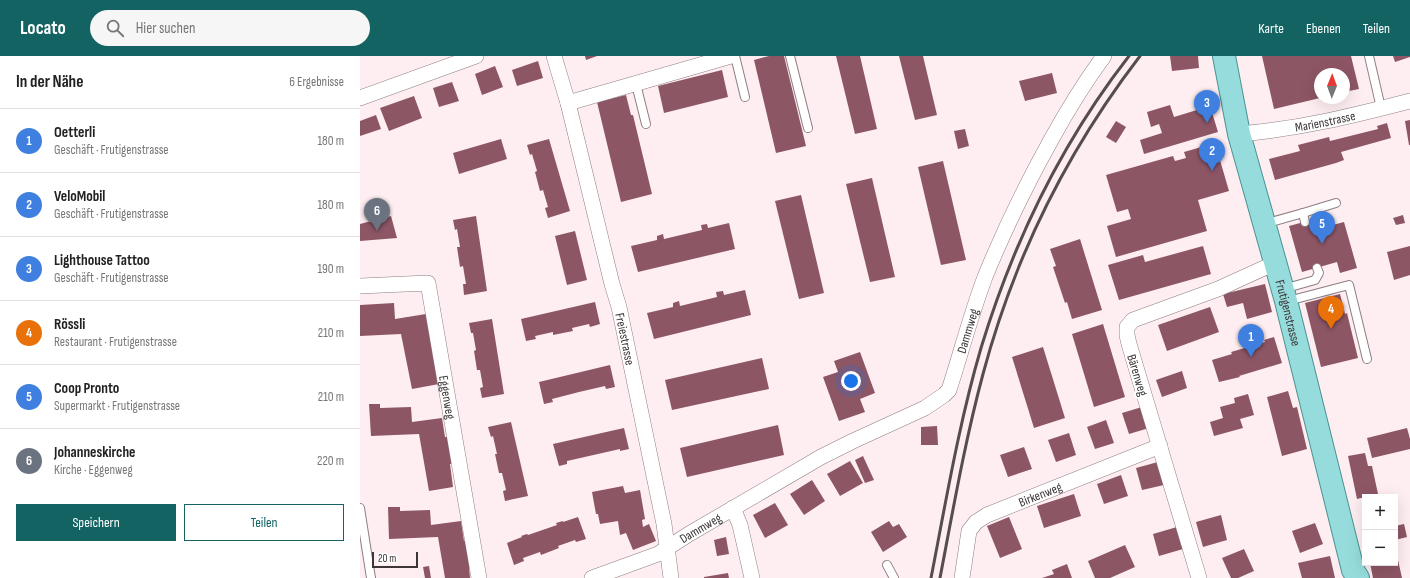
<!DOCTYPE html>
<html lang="de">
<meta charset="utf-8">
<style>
body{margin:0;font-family:"Sofia Sans Condensed",sans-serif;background:#f6f6f6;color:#222}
.controls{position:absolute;right:12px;bottom:12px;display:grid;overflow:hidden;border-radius:0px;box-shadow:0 4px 16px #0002}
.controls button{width:36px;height:36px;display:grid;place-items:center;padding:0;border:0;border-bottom:1px solid #e0e0e0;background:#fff;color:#222;font:20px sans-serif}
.compass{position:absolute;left:954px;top:12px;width:36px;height:36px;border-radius:50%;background:#fff;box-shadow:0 4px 16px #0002;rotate:1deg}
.scale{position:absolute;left:12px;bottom:10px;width:46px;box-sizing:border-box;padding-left:4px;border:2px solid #3c3637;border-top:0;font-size:11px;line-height:14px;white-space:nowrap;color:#3c3637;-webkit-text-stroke:3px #fff;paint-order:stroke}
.you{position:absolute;left:491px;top:325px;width:14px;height:14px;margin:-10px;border:3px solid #fff;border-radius:50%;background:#1a73e8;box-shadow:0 0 0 6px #1a73e833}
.badge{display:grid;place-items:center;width:26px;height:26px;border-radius:50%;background:#136363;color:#fff;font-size:13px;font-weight:700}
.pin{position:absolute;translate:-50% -33px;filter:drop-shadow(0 1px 2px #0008)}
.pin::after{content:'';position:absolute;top:21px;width:14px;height:12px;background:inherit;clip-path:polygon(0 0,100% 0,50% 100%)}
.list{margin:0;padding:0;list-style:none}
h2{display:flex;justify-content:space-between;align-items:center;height:52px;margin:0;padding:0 16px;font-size:17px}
h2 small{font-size:13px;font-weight:400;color:#767676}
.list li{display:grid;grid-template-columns:26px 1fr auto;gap:12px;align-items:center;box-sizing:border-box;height:64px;padding:0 16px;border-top:1px solid #e0e0e0}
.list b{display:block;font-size:15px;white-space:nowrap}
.list p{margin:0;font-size:13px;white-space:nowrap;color:#767676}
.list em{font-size:13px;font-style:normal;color:#767676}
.actions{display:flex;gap:8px;padding:12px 16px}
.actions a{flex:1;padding:9px 0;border:1px solid #136363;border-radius:0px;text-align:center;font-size:14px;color:#136363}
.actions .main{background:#136363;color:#fff}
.icon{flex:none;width:22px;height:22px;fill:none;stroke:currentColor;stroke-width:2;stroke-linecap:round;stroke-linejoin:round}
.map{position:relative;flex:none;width:1050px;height:522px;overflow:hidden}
header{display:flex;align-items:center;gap:24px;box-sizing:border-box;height:56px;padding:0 20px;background:#136363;color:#fff}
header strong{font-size:19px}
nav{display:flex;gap:22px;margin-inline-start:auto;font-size:14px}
.search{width:280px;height:36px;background:#f6f6f6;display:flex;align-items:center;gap:10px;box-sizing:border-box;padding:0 14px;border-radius:22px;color:#767676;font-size:15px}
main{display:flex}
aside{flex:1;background:#fff}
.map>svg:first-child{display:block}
.building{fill:#8d5665}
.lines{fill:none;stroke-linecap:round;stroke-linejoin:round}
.lane-casing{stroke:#8d7e81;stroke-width:10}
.street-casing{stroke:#8d7e81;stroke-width:16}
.primary-casing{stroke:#4a9393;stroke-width:24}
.lane{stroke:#fff;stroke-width:8}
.street{stroke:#fff;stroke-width:15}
.primary{stroke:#97dcdc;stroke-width:22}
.rail{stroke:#554d4f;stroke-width:3}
.labels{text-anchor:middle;stroke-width:4;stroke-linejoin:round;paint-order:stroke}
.street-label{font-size:13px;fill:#3c3637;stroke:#fff}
</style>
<header>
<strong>Locato</strong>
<div class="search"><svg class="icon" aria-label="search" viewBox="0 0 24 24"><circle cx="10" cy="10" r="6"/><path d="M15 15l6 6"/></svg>Hier suchen</div>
<nav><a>Karte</a><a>Ebenen</a><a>Teilen</a></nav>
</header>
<main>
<aside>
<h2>In der Nähe<small>6 Ergebnisse</small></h2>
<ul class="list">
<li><span class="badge" style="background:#3f7fe0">1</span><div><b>Oetterli</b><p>Geschäft · Frutigenstrasse</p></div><em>180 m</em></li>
<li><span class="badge" style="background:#3f7fe0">2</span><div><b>VeloMobil</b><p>Geschäft · Frutigenstrasse</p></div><em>180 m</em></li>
<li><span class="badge" style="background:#3f7fe0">3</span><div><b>Lighthouse Tattoo</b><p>Geschäft · Frutigenstrasse</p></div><em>190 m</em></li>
<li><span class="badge" style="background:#e8710a">4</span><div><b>Rössli</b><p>Restaurant · Frutigenstrasse</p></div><em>210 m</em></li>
<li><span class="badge" style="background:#3f7fe0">5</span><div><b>Coop Pronto</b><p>Supermarkt · Frutigenstrasse</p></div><em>210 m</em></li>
<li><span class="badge" style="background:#6b7280">6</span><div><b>Johanneskirche</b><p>Kirche · Eggenweg</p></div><em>220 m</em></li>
</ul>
<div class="actions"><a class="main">Speichern</a><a>Teilen</a></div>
</aside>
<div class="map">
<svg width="1050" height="522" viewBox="0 0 1050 522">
<rect width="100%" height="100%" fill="#feeef1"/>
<g class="building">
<polygon points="225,0 237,0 226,4"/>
<polygon points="409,0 424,0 446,90 416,97 394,4"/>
<polygon points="476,0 500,0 517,73 495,78"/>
<polygon points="539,0 563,0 577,59 555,64"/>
<polygon points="810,0 838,0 839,12 812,15"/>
<polygon points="902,0 991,0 999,33 984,36 984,18 960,18 960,42 914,53"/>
<polygon points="1033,0 1050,0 1050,1 1035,6"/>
<polygon points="178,5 183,22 157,30 152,14"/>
<polygon points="135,10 143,31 122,39 115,18"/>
<polygon points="362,14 368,41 304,57 298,30"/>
<polygon points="692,17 697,37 665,45 659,25"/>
<polygon points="92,26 99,45 79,51 73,32"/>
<polygon points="266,39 271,59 273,59 292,138 261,146 237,46"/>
<polygon points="54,40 62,62 29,75 20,52"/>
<polygon points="810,49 814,61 850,50 858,76 784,98 780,84 802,77 799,68 791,71 787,56"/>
<polygon points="16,59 21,73 0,80 0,65"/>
<polygon points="1050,64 1050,89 1049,89 1045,65"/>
<polygon points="756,65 766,71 756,87 746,81"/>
<polygon points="1027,67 1031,82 981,96 984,104 976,107 915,124 909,103 940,95 938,89 969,81 970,85 1018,73 1017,70"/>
<polygon points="605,73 609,90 598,93 594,75"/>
<polygon points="141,83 147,103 99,118 93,97"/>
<polygon points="189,83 210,155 188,162 185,152 188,151 183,134 180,135 175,116 177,115 172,98 170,99 167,89"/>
<polygon points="855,87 869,135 838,144 847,175 756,201 747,170 771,163 768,153 757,156 746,119 813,100 815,105 826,102 824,96"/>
<polygon points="583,105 606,204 581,209 558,111"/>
<polygon points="512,122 535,221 510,226 486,128"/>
<polygon points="441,139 464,237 439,243 415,145"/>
<polygon points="1043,159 1045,167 1036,169 1033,162"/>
<polygon points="31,160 37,182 0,185 0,168"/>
<polygon points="116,160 127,235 104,239 103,228 106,228 103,210 100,211 97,191 100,191 97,173 95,174 93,164"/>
<polygon points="966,160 969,170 984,166 997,212 980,217 977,206 942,216 929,170"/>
<polygon points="369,167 375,193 278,216 271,190 297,184 297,180 303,178 304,183 342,174 341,169 347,168 348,172"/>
<polygon points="215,175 227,224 207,229 195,180"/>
<polygon points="720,183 742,254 712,263 707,246 705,247 693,211 696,210 690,193"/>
<polygon points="843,190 851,218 759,244 748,209 783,199 785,206"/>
<polygon points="1050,190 1050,219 1034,224 1027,196"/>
<polygon points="905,228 912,256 887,263 883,247 867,251 863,238"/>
<polygon points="385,234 391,259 294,283 287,257 313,251 313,247 319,245 320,250 357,241 356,236 363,235 364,239"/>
<polygon points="980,238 985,258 987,257 998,302 961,311 945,247"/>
<polygon points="235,246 240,268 230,271 229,268 212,272 213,275 193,279 193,276 175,280 176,283 166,285 161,263"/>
<polygon points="34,247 35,263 66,258 79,328 52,333 41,278 0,280 0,249"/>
<polygon points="850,251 859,276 807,295 798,269"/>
<polygon points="132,263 144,338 122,342 120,332 123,331 120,314 117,314 114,295 116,294 113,277 111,277 109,267"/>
<polygon points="743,268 765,341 734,351 712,278"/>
<polygon points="914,281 922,307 879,320 880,321 859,326 852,304 872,298 871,296 905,286 904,284"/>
<polygon points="683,291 705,362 674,372 652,301"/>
<polygon points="500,296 515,337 500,343 505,356 479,365 463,321 478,316 474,305"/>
<polygon points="402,302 409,333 312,354 305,324"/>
<polygon points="250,309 255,331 246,333 245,330 219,336 192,343 193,346 184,348 179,326"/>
<polygon points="822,315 827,332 802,341 796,324"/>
<polygon points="928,335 933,352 937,351 947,393 922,400 907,341"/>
<polygon points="888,338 894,359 880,363 883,372 854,380 850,366 863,362 860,351 875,347 874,342"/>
<polygon points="9,348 20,348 20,352 51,351 52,366 82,362 85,381 88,381 92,408 90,408 93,431 69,435 59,378 11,380"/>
<polygon points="782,351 789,372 769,378 762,357"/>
<polygon points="746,364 754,387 735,393 727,371"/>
<polygon points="151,366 168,440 145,445 143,435 146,434 142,417 139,417 135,398 137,398 133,380 131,381 128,371"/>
<polygon points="418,369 424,399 327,421 320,392"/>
<polygon points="577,370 578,389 561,389 561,371"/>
<polygon points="264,372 269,393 260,395 260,393 207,405 207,408 199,410 193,388"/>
<polygon points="1047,372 1050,383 1050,393 1012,402 1007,382"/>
<polygon points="709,377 716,399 696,406 688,384"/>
<polygon points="664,391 672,413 648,421 640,399"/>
<polygon points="1005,397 1008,410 1012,410 1018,438 997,443 988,400"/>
<polygon points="503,400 514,424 505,427 495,404"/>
<polygon points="490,405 503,427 480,440 467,418"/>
<polygon points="798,406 804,429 782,434 776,412"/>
<polygon points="761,419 768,440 744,448 737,428"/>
<polygon points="452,424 465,445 444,459 430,438"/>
<polygon points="263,430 265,437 280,434 285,463 282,464 283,471 289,468 296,485 273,494 266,477 260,479 258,465 240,468 238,458 236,458 232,436"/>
<polygon points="714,438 721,460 684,472 677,450"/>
<polygon points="415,447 428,469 405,482 393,459"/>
<polygon points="28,451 40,451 40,455 70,454 71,469 101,465 104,485 107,484 111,511 109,511 110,522 85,522 78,481 29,483"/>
<polygon points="861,459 867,484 843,491 836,466"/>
<polygon points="218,461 226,483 216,486 215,484 198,490 199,492 181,499 180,496 163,502 164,505 154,509 147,487 162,481 161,480 167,478 168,479 197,469 196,467 203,465 203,466"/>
<polygon points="649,461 662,493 640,502 627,470"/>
<polygon points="529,465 533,471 539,468 547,481 523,496 511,476"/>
<polygon points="955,467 963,488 940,497 932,475"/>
<polygon points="1044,468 1047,481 1035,484 1035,470"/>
<polygon points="817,471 823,493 799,500 793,478"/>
<polygon points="366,481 369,498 357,500 354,484"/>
<polygon points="765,489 775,511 750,522 735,522 728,505"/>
<polygon points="884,493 894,515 878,522 871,522 862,502"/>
<polygon points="970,500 975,522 942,522 938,507"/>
<polygon points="1038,504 1042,522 1013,522 1010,507 1035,507 1035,505"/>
<polygon points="707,508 712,522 682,522 694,518 692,514"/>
<polygon points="69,510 71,522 65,522 63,511"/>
<polygon points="368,517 369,522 344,522 344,521"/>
</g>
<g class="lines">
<defs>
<g id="lane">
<polyline points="375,0 385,41"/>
<polyline points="430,0 448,72"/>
<polyline points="1009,0 1021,52"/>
<polyline points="276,28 286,68"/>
<polyline points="943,157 976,147"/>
<polyline points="904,168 943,157 945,166"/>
<polyline points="923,233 955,224 959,217 957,212"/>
<polyline points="928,245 989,229 1007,303"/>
<polyline points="0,452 11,522"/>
<polyline points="527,509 534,522"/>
</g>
<g id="street">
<path id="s1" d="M194,0L208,47L252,228L259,251L304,468L311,522"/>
<polyline points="0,42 116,0"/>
<polyline points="208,47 371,0"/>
<path id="s2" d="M879,78C939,73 992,60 1050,45"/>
<path id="s3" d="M0,230L68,227L119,522"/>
<polyline points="373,452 380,469 392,522"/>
<path id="s4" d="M232,522L298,498L329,478L461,401L493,385L565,352L584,339L589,334C601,297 611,258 625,221C644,174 666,129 691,84C707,55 724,27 744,0"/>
<path id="s5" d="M602,522L609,475L616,466L627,459L800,390"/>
<polyline points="839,522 769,288 767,279 767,271 773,264 858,233 915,207"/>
</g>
<g id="primary">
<path id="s6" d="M864,0L879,78L926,245L993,514L998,522"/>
</g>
</defs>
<use href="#lane" class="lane-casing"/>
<use href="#street" class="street-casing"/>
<use href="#primary" class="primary-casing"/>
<use href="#lane" class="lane"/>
<use href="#street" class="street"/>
<use href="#primary" class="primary"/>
<g class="rail">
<path d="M571,522C586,445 599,367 621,292C653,187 702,86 769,0"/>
<path d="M580,522C593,454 605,385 623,318C654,202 707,95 780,0"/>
</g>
</g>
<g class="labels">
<g class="street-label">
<text dy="5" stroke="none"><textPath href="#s2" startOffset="87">Marienstrasse</textPath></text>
<text dy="5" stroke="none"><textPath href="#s6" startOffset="265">Frutigenstrasse</textPath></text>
<text dy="5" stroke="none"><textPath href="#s4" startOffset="467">Dammweg</textPath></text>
<text dy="5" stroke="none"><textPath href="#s1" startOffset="292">Freiestrasse</textPath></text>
<text transform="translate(778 319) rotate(73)" y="5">Bärenweg</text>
<text dy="5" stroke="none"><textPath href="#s3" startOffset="184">Eggenweg</textPath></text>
<text dy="5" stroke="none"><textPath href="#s5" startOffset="129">Birkenweg</textPath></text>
<text dy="5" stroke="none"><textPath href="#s4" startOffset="120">Dammweg</textPath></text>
</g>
</g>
</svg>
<div class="controls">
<button>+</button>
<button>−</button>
</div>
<svg class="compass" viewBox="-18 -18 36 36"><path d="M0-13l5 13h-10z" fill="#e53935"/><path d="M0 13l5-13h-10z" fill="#767676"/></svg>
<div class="scale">20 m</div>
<div class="you"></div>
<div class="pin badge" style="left:891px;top:301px;background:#3f7fe0">1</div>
<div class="pin badge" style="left:852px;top:115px;background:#3f7fe0">2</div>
<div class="pin badge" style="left:847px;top:67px;background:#3f7fe0">3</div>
<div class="pin badge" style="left:971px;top:273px;background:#e8710a">4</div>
<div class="pin badge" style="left:962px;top:188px;background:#3f7fe0">5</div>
<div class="pin badge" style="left:17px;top:175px;background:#6b7280">6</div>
</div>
</main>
